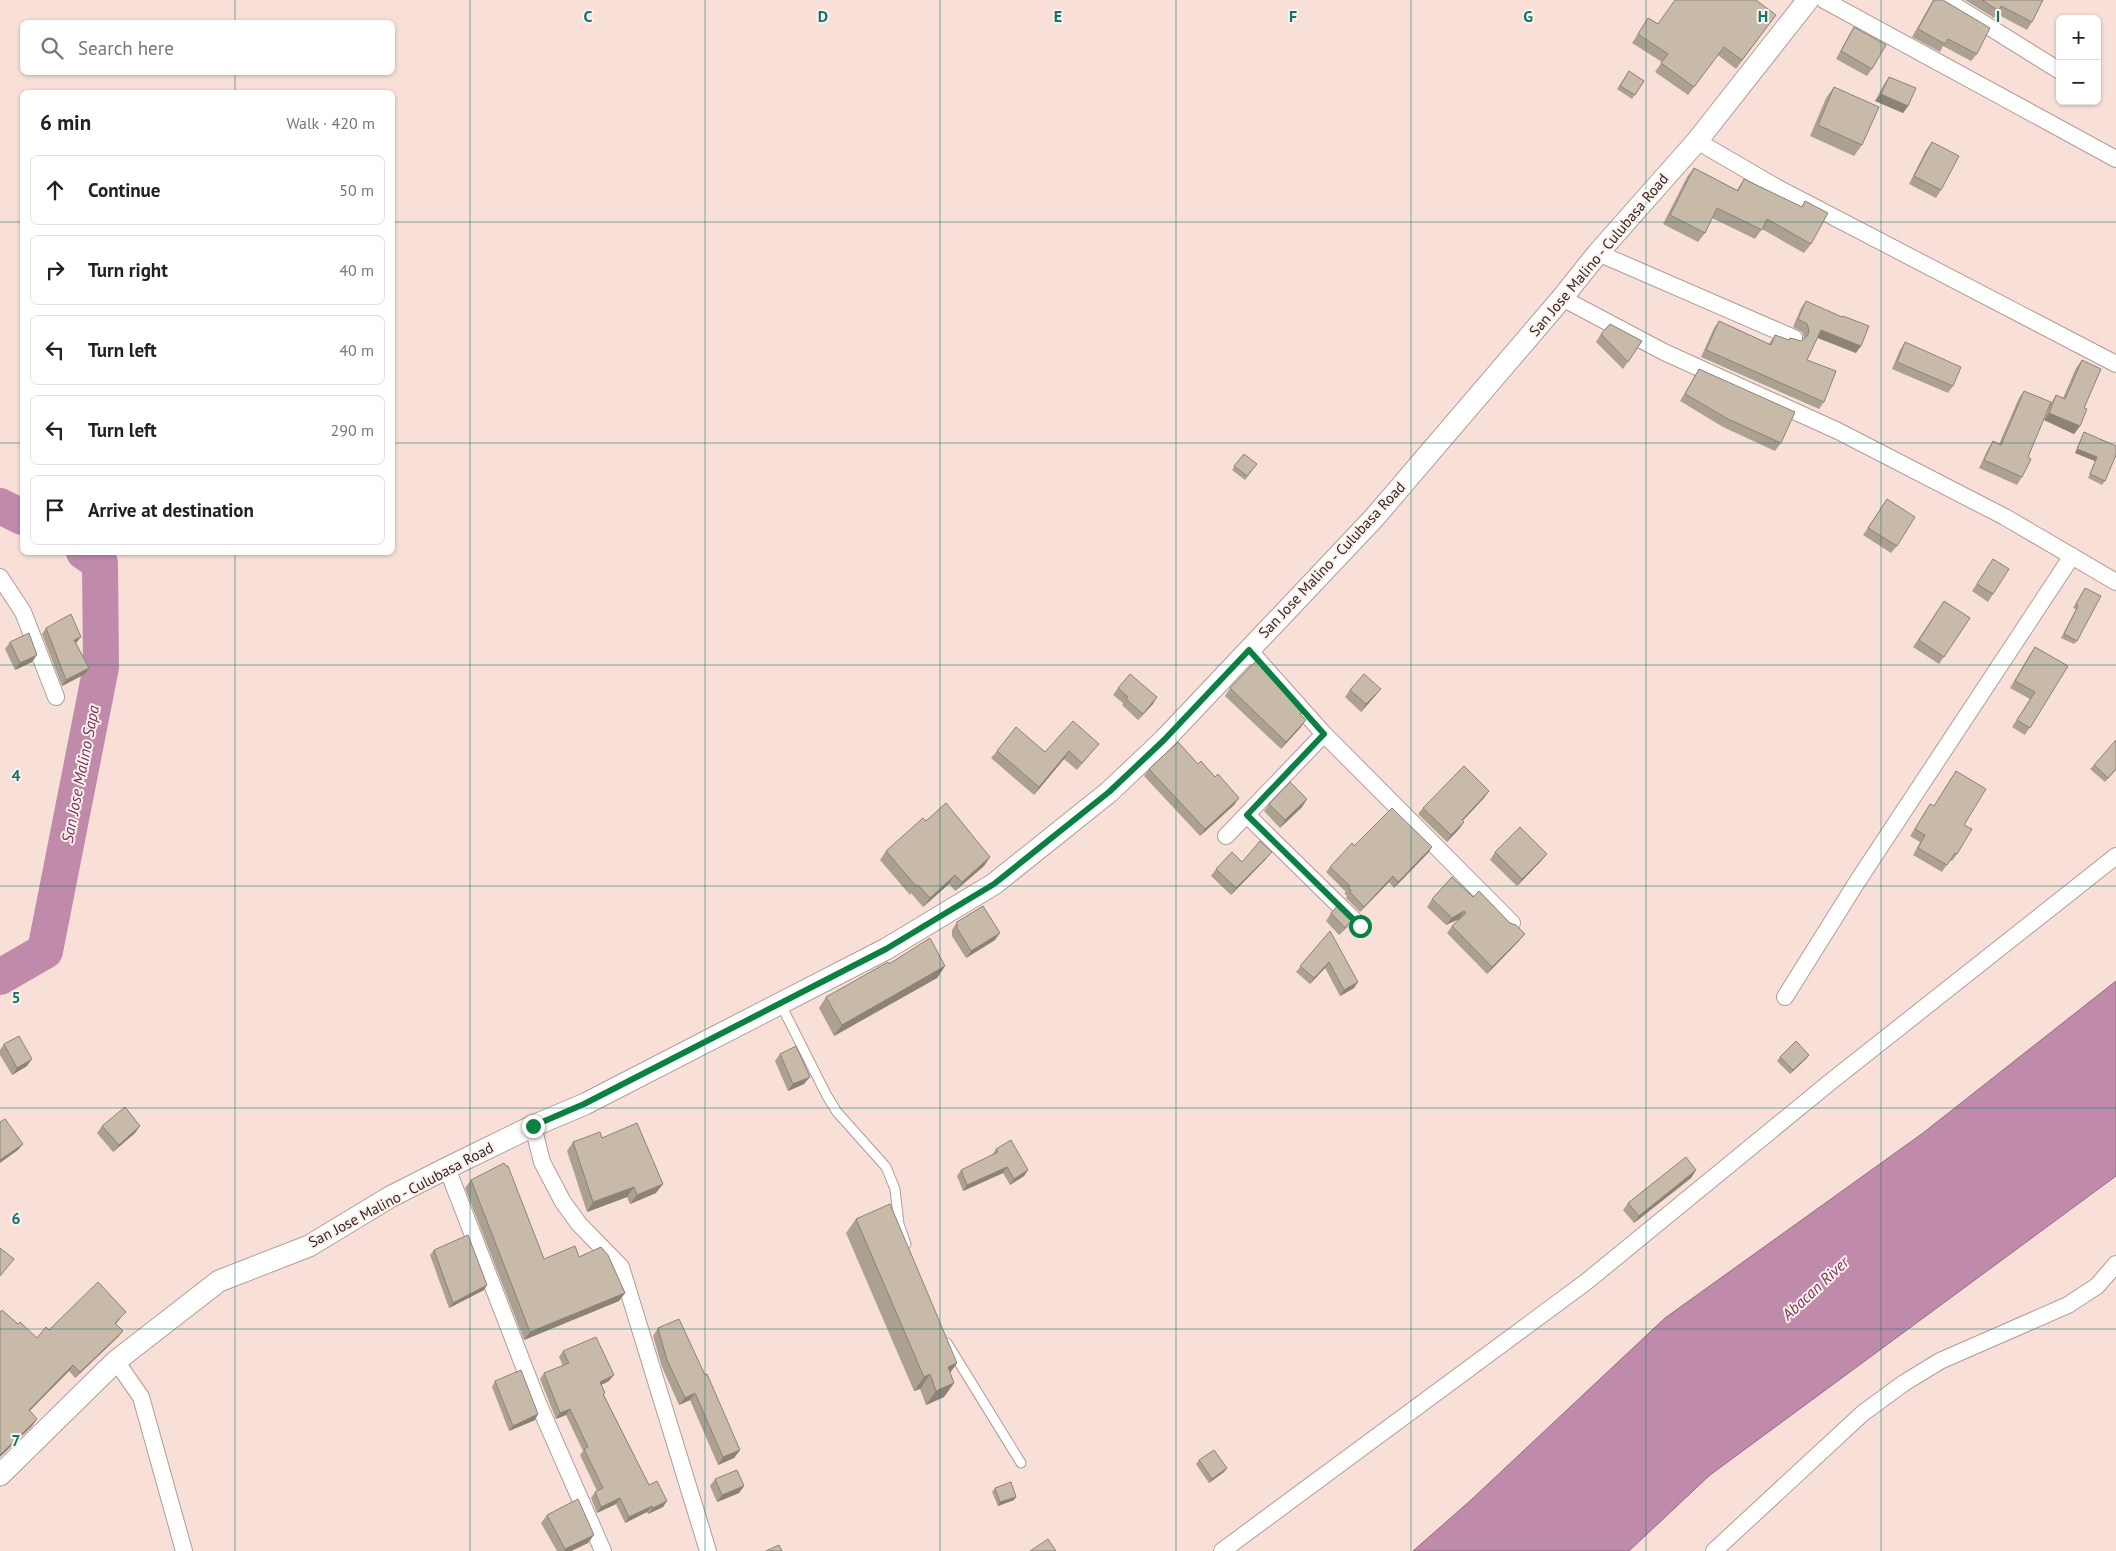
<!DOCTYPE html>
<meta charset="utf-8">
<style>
body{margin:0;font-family:"PT Sans",sans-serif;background:#f2f2f2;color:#222}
.controls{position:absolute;right:15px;top:15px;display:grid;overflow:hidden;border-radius:8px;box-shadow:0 1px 4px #0004}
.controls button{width:45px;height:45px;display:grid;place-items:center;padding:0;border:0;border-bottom:1px solid #e0e0e0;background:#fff;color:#222;font:25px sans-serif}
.stop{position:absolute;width:15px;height:15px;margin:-11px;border:4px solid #0b8043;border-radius:50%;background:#fff}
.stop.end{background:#0b8043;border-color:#fff;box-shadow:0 1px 5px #0008}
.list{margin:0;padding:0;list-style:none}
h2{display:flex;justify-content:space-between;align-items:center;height:65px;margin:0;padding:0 20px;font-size:21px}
h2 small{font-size:16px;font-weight:400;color:#767676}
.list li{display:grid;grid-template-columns:32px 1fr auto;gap:15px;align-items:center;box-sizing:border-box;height:70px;margin:0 10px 10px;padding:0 10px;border:1px solid #e0e0e0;border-radius:8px}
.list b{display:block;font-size:19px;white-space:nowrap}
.list em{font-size:16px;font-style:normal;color:#767676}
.icon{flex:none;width:28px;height:28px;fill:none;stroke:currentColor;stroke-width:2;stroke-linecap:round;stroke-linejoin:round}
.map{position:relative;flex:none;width:2116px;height:1551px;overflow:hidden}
.search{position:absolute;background:#fff;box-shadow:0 1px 4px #0004;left:20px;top:20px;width:375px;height:55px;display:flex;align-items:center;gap:12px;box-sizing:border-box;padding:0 18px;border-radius:8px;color:#767676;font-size:19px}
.panel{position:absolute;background:#fff;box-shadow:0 1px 4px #0004;left:20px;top:90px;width:375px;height:465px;border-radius:8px}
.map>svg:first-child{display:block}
.water{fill:#c08aab;stroke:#946c82}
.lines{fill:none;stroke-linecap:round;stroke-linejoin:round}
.river{stroke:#c08aab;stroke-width:36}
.service-casing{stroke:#b29c94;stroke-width:11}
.minor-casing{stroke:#b29c94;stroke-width:18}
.tertiary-casing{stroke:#b29c94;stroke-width:23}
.service{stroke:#fff;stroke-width:9}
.minor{stroke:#fff;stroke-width:16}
.tertiary{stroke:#fff;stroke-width:21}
.wall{fill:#aca091}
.shaded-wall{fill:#8c8276}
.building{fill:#c8baa9;stroke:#8c8276}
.route{stroke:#0b8043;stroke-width:6}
.grid{fill:none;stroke:#0f766e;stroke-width:1;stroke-opacity:0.55}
.labels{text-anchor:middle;stroke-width:4;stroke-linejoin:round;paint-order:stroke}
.street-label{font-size:15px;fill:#2f2724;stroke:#fef0eb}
.water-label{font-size:16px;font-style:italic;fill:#75335e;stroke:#fef0eb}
.grid-label{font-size:16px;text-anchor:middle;font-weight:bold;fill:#0f766e;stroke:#fef0eb;stroke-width:4;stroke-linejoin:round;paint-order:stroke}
</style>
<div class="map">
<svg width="2116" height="1551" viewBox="0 0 2116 1551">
<rect width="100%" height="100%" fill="#f8e0d8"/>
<polygon class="water" points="2116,981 2116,1176 1710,1475 1629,1551 1413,1551 1471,1500 1665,1318 1923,1133"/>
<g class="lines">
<g class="river">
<polyline points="0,506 22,517"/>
<polyline points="0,977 45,951 101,667 100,563 84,552"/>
</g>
<defs>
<g id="service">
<polyline points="780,1003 827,1096 837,1112 886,1167 895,1189 899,1224 906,1244"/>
<polyline points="947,1343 1021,1463"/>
</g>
<g id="minor">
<polyline points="1824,0 2116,159"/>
<polyline points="1946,0 2060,71"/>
<polyline points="1697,141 1776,187 2116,364"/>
<polyline points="1598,253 1794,338"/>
<polyline points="1562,298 1664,352 1838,431 2005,517 2116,582"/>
<polyline points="0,577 23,612 56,697"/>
<polyline points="1249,650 1324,734 1512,923"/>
<polyline points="1247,815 1360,926"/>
<polyline points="1226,836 1324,734"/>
<polyline points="1785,997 1857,882 2072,556"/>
<polyline points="533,1126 542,1162 563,1202 579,1224 621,1267 708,1551"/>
<polyline points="447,1168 538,1403 603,1551"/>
<polyline points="116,1361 141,1397 184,1551"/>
<polyline points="1222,1551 1586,1282 1829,1083 2116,856"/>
<polyline points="1714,1551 1863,1413 1904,1383 1940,1361 2068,1305 2097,1286 2116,1264"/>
</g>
<polyline id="tertiary" points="0,1475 116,1361 219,1281 309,1246 390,1197 447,1168 533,1126 585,1104 886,949 994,884 1109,792 1164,740 1374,518 1562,298 1598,253 1697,141 1808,0"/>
</defs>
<use href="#service" class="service-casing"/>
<use href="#minor" class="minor-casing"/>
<use href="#tertiary" class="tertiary-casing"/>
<use href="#service" class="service"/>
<use href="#minor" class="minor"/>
<use href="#tertiary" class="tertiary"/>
</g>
<g class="wall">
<polygon points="1933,0 1943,0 1977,54 1971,61 1943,46 1940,52 1912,37"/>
<polygon points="1965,0 2043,0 2032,22 2027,30 1997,14 1994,18"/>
<polygon points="1776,15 1736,69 1718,55 1688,95 1655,72 1662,62 1632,43 1648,18 1658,24"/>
<polygon points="1854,27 1872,69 1867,76 1836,59 1849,35"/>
<polygon points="1629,71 1644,81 1632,99 1617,89"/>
<polygon points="1889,77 1908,106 1903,113 1875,101 1884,84"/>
<polygon points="1834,87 1862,145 1854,156 1810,136 1826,98"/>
<polygon points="1932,142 1941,190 1936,198 1909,184 1926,150"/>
<polygon points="1694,168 1737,190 1744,179 1801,207 1805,201 1811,244 1804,253 1762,229 1755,239 1712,218 1705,233 1698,242 1663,224 1687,177"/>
<polygon points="1806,301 1856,353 1817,338 1807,360 1824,402 1819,409 1701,357 1714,328 1719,321 1769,344 1775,335 1788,340 1790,338 1801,341 1804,337 1802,332 1793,327 1801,308"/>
<polygon points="1601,334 1642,341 1623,369 1596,342"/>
<polygon points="1905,342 1953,386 1948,393 1892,369 1900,350"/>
<polygon points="2082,360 2084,408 2080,426 2074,434 2044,420 2051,403 2056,395 2063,398 2076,368"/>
<polygon points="1699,369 1781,443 1775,451 1723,427 1680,401"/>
<polygon points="2024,391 2028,457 2022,477 2017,485 1979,468 1988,449 1993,441 1999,444 2019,398"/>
<polygon points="2084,432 2116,446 2105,481 2102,485 2088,478 2095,461 2075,453 2082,436"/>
<polygon points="1244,454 1257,464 1245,480 1232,470"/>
<polygon points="1887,499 1897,546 1891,553 1863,535"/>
<polygon points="1993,559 1993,594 1988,602 1972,591"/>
<polygon points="2085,588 2077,641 2074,644 2061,638 2076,609 2073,608"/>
<polygon points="1944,601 1970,618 1939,664 1913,647"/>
<polygon points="46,628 77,642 76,643 89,668 85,674 62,686 42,634"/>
<polygon points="10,642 32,662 15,670 5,649"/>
<polygon points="2035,647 2068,666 2025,735 2012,727 2030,699 2010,688 2030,654"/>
<polygon points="1118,688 1153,704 1138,720 1122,705 1123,703 1113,695"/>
<polygon points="1230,688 1303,712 1301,714 1301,727 1281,749 1225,696"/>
<polygon points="1381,689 1375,696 1361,712 1345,697 1350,690"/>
<polygon points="997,751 1045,752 1093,751 1077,770 1064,759 1034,795 991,758"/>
<polygon points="1198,764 1215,777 1239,798 1234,805 1200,836 1144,776 1149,769"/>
<polygon points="2094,765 2116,770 2105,782 2090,769"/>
<polygon points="1956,771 1964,825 1957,854 1952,861 1950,860 1942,872 1913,855 1920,842 1910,836 1930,804 1934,806"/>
<polygon points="1489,791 1484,798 1462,821 1464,822 1459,829 1447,842 1418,814 1423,808"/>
<polygon points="1307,799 1302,807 1280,828 1264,811 1269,804"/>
<polygon points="926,821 990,857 984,866 955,891 949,884 923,907 911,893 910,895 880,860 886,851"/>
<polygon points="1354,846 1432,847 1428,853 1394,888 1389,882 1360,912 1346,898 1347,896 1344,893 1346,892 1326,872 1330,867"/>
<polygon points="1495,852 1547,854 1541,861 1517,886 1490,860"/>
<polygon points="1266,859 1231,895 1211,876 1216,869 1242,862"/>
<polygon points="1452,877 1519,941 1487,974 1447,933 1452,926 1459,919 1446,925 1427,907 1432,899"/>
<polygon points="1331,913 1347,927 1339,935 1326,921"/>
<polygon points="957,922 995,940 966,958 952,936 952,930"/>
<polygon points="1330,931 1354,988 1340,996 1325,968 1310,984 1296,972"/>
<polygon points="889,964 945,966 937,978 834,1036 819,1008 826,997"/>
<polygon points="4,1044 27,1066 12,1075 0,1055 0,1050"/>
<polygon points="780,1054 804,1084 788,1091 775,1061"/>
<polygon points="1780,1057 1807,1058 1790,1074 1777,1061"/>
<polygon points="102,1126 140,1126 135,1133 113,1152 97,1133"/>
<polygon points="602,1138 656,1193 630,1204 627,1197 587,1212 567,1151 573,1142"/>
<polygon points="996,1149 1028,1170 1024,1176 1010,1185 1003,1173 963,1191 957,1176 961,1170 992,1155"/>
<polygon points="1696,1170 1691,1178 1634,1223 1623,1210 1628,1203"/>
<polygon points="471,1180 544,1259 579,1257 625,1293 619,1301 524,1340 465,1188"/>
<polygon points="856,1219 957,1363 950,1373 954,1383 944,1397 926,1405 920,1389 914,1391 846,1233"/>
<polygon points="434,1250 484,1290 449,1308 430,1255"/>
<polygon points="121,1318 116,1324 123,1331 118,1337 75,1378 69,1371 30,1411 37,1419 32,1426 0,1457 18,1324 37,1338 49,1330"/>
<polygon points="658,1328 740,1450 734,1458 718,1465 690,1400 679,1405 662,1367 653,1336"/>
<polygon points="563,1351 609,1381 601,1385 604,1395 649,1485 663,1507 648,1514 647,1512 625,1523 616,1504 597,1513 591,1498 595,1492 597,1491 580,1455 583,1451 566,1415 556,1419 540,1379 544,1373 563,1366 559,1357"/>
<polygon points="495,1381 538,1414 535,1420 509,1431 492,1387"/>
<polygon points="1199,1460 1227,1468 1224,1472 1209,1483 1196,1464"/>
<polygon points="715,1479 744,1486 739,1493 717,1502 710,1486"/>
<polygon points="995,1488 1014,1500 998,1506 992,1492"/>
<polygon points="547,1515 588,1543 571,1551 557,1551 541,1523"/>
</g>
<g class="shaded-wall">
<polygon points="1881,94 1908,106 1903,113 1875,101"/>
<polygon points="1821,330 1861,346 1856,353 1816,337"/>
<polygon points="2049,413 2080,426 2074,434 2044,420"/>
<polygon points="2077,449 2097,457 2095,461 2075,453"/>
<polygon points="81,637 77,642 70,646 74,640"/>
<polygon points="37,655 32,662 15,670 20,663"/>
<polygon points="89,668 85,674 62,686 66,680"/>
<polygon points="1381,689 1375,696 1361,712 1366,704"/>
<polygon points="1157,697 1153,704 1138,720 1143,714"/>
<polygon points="1306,720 1301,727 1281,749 1286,742"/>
<polygon points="1069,751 1064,759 1034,795 1039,787"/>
<polygon points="1489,791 1484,798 1457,827 1462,820"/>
<polygon points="1239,798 1234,805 1200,836 1205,829"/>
<polygon points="1307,799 1302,807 1280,828 1285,820"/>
<polygon points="1464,822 1459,829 1447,842 1451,835"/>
<polygon points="1432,847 1428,853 1394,888 1398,882"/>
<polygon points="1272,852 1266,859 1231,895 1236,888"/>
<polygon points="1547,854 1541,861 1517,886 1522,879"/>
<polygon points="990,857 984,866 955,891 962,882"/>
<polygon points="955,875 949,884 923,907 930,898"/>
<polygon points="1393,876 1389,882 1360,912 1364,907"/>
<polygon points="1464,911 1459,919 1446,925 1452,918"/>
<polygon points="1352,920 1347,927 1339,935 1345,928"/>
<polygon points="1000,933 995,940 966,958 971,951"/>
<polygon points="1525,934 1519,941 1487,974 1492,967"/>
<polygon points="1329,962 1325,968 1310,984 1314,978"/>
<polygon points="945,966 937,978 834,1036 842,1025"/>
<polygon points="1358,982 1354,988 1340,996 1344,990"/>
<polygon points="1809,1055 1807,1058 1790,1074 1793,1070"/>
<polygon points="32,1059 27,1066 12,1075 17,1068"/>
<polygon points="810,1077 804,1084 788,1091 793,1084"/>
<polygon points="140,1126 135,1133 113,1152 119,1145"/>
<polygon points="23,1144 18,1150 0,1163 0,1160"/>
<polygon points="1007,1167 1003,1173 963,1191 967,1185"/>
<polygon points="1028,1170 1024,1176 1010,1185 1014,1179"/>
<polygon points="1696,1170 1691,1178 1634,1223 1639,1216"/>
<polygon points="663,1184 656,1193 630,1204 637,1195"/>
<polygon points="634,1187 627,1197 587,1212 593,1202"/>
<polygon points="487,1285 484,1290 449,1308 453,1303"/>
<polygon points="625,1293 619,1301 524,1340 530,1332"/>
<polygon points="123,1331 118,1337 75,1378 80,1372"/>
<polygon points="957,1363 947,1377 948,1367"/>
<polygon points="73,1365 69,1371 24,1416 29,1410"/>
<polygon points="930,1374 920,1389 914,1391 924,1377"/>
<polygon points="614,1375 609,1381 595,1388 600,1382"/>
<polygon points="954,1383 944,1397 926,1405 936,1391"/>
<polygon points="695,1393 690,1400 679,1405 685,1398"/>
<polygon points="570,1409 566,1415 556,1419 560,1413"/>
<polygon points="538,1414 535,1420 509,1431 513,1426"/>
<polygon points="37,1419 32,1426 0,1457 0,1455"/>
<polygon points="740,1450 734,1458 718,1465 723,1457"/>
<polygon points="1227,1468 1224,1472 1209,1483 1212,1479"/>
<polygon points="744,1486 739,1493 717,1502 722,1495"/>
<polygon points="1016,1497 1014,1500 998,1506 1000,1502"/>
<polygon points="620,1498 616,1504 597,1513 601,1507"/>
<polygon points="667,1501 663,1507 648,1514 653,1508"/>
<polygon points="652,1506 647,1512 625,1523 629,1517"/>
<polygon points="594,1535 588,1543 571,1551 564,1551 565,1549"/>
</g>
<g class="building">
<polygon points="1675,0 1756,0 1776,15 1742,60 1724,47 1694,87 1661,63 1668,54 1638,34 1648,18 1658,24"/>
<polygon points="1934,0 1943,0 1990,28 1977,54 1948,39 1945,44 1918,29"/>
<polygon points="1982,0 2043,0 2032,22 2001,6 1999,11"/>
<polygon points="1854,27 1886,45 1872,69 1841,51"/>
<polygon points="1629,71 1644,81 1635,95 1620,86"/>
<polygon points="1889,77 1916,88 1908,106 1881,94"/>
<polygon points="1834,87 1879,107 1862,145 1818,125"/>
<polygon points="1932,142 1959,156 1941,190 1914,176"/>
<polygon points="1694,168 1738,191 1744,179 1802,207 1805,201 1828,213 1811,244 1767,219 1762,230 1717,208 1705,233 1670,215"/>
<polygon points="1806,301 1842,317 1843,316 1869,326 1861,346 1821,330 1807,360 1836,371 1824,402 1706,350 1719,321 1771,345 1775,335 1789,340 1790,338 1801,341 1808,335 1809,330 1807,324 1798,319"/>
<polygon points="1610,324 1642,341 1628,362 1601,334"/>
<polygon points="1905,342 1961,367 1953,386 1897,362"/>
<polygon points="2082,360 2101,369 2084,408 2087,409 2080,426 2049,413 2056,395 2065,399"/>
<polygon points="1699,369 1795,412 1781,443 1728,419 1685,394"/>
<polygon points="2024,391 2051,402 2028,457 2031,459 2022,477 1984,460 1993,441 2001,445"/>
<polygon points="2084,432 2116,446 2116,455 2105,481 2090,474 2097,457 2077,449"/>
<polygon points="1244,454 1257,464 1247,476 1234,466"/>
<polygon points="1887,499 1915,517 1897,546 1868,528"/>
<polygon points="1993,559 2009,569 1993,594 1977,584"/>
<polygon points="2085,588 2101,596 2077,641 2064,634 2078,606 2076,604"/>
<polygon points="1944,601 1970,618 1944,657 1919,640"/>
<polygon points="71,614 81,637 74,640 89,668 66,680 46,628"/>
<polygon points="29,633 37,655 20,663 10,642"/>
<polygon points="2035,647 2068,666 2030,728 2017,720 2035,692 2015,681"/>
<polygon points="1256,661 1303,712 1300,714 1306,720 1286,742 1230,688"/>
<polygon points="1130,674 1157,697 1143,714 1126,699 1128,697 1118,688"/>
<polygon points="1364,674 1381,689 1366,704 1350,690"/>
<polygon points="1073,721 1099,744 1082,763 1069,751 1039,787 997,751 1016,727 1045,752"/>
<polygon points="2116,740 2116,769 2108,778 2094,765"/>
<polygon points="1178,742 1198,764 1201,761 1215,777 1218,774 1239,798 1205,829 1149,769"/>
<polygon points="1464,766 1489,791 1462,820 1464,822 1451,835 1423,808"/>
<polygon points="1956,771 1986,789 1964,825 1972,829 1957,854 1955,853 1947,865 1918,848 1925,835 1915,829 1930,804 1934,806"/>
<polygon points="1290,782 1307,799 1285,820 1269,804"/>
<polygon points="946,803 990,857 962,882 955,875 930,898 918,885 916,886 886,851 923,818 926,821"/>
<polygon points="1392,808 1432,847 1398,882 1393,876 1364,907 1350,892 1351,890 1348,888 1350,886 1330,867 1352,843 1354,846"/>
<polygon points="1520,827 1547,854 1522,879 1495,852"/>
<polygon points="1260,841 1272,852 1236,888 1216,869 1232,852 1242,862"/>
<polygon points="1452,877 1473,897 1479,891 1510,923 1516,925 1525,934 1492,967 1452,926 1466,913 1464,911 1452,918 1432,899"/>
<polygon points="1338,905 1352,920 1345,928 1331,913"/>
<polygon points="983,906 1000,933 971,951 957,928 957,922"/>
<polygon points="1330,931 1358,982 1344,990 1329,962 1314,978 1300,966"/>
<polygon points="930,938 945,966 842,1025 826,997 888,962 889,964"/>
<polygon points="19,1036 32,1059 17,1068 4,1044"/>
<polygon points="1796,1041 1809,1055 1793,1070 1780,1057"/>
<polygon points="796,1046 810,1077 793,1084 780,1054"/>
<polygon points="125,1107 140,1126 119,1145 102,1126"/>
<polygon points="5,1119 23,1144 0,1160 0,1122"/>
<polygon points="637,1123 663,1184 637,1195 634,1187 593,1202 573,1142 600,1132 602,1138"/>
<polygon points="1011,1140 1028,1170 1014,1179 1007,1167 967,1185 961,1170 998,1152 996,1149"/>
<polygon points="1686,1157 1696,1170 1639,1216 1628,1203"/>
<polygon points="504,1163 506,1166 508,1166 544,1259 575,1246 579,1257 601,1247 608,1255 625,1293 530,1332 471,1180"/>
<polygon points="890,1204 957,1363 948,1367 954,1383 936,1391 930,1374 924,1377 856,1219"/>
<polygon points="468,1235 487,1285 453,1303 434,1250"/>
<polygon points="0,1248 14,1259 0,1276"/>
<polygon points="98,1282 126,1312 115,1323 123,1331 80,1372 73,1365 29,1410 37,1419 0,1455 0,1312 2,1310 18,1324 20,1322 37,1338 46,1327 49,1330"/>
<polygon points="679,1319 705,1375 707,1374 740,1450 723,1457 695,1393 685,1398 667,1360 658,1328"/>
<polygon points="596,1337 614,1375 600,1382 605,1393 603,1394 649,1485 657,1481 667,1501 653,1508 652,1506 629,1517 620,1498 601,1507 595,1492 603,1488 584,1449 588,1447 570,1409 560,1413 544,1373 569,1363 563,1351"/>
<polygon points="521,1370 538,1414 513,1426 495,1381"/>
<polygon points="1214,1450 1227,1468 1212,1479 1199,1460"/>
<polygon points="737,1470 744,1486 722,1495 715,1479"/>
<polygon points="1011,1482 1016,1497 1000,1502 995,1488"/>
<polygon points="578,1499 594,1535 565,1549 547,1515"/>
<polygon points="1048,1539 1056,1551 1030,1551"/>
<polygon points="779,1545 782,1551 766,1551"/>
</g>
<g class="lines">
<polyline class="route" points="533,1126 584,1104 886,949 994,884 1109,792 1164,740 1249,650 1324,734 1247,815 1360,926"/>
</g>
<path class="grid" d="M235,0V22M470,0V1551M705,0V1551M940,0V1551M1176,0V1551M1411,0V1551M1646,0V1551M1881,0V1551M235,72V92M0,222H22M392,222H2116M0,443H22M392,443H2116M235,552V1551M0,665H2116M0,886H2116M0,1108H2116M0,1329H2116"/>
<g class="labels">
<g class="street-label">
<text transform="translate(1599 255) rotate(-50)" y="5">San Jose Malino - Culubasa Road</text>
<text transform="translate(1332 560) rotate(-47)" y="5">San Jose Malino - Culubasa Road</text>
<text transform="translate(401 1195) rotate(-28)" y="5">San Jose Malino - Culubasa Road</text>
</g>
<g class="water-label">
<text transform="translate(80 774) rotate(-79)" y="6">San Jose Malino Sapa</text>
<text transform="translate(1815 1288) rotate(-43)" y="6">Abacan River</text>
</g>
</g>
<g class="grid-label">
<text x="588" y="22">C</text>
<text x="823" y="22">D</text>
<text x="1058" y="22">E</text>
<text x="1293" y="22">F</text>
<text x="1528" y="22">G</text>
<text x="1763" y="22">H</text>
<text x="1998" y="22">I</text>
<text x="16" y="781">4</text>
<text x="16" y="1003">5</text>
<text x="16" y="1224">6</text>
<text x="16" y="1446">7</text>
</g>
</svg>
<div class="controls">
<button>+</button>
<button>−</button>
</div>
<div class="stop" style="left:1360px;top:926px"></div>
<div class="stop end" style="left:533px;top:1126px"></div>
<div class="search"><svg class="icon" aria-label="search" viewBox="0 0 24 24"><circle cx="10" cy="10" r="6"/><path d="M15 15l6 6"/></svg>Search here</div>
<section class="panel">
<h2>6 min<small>Walk · 420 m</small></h2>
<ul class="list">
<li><svg class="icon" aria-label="ahead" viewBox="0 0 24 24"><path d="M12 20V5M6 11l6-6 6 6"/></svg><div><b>Continue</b></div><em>50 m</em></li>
<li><svg class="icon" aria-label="right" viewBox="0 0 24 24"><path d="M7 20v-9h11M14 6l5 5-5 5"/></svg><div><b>Turn right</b></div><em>40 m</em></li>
<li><svg class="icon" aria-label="left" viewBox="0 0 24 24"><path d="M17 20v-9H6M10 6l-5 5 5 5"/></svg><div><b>Turn left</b></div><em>40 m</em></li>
<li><svg class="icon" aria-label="left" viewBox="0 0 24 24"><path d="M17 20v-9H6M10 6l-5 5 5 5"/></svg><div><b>Turn left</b></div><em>290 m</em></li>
<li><svg class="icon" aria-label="arrive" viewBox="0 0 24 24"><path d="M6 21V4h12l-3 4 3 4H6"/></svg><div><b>Arrive at destination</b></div></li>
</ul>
</section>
</div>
